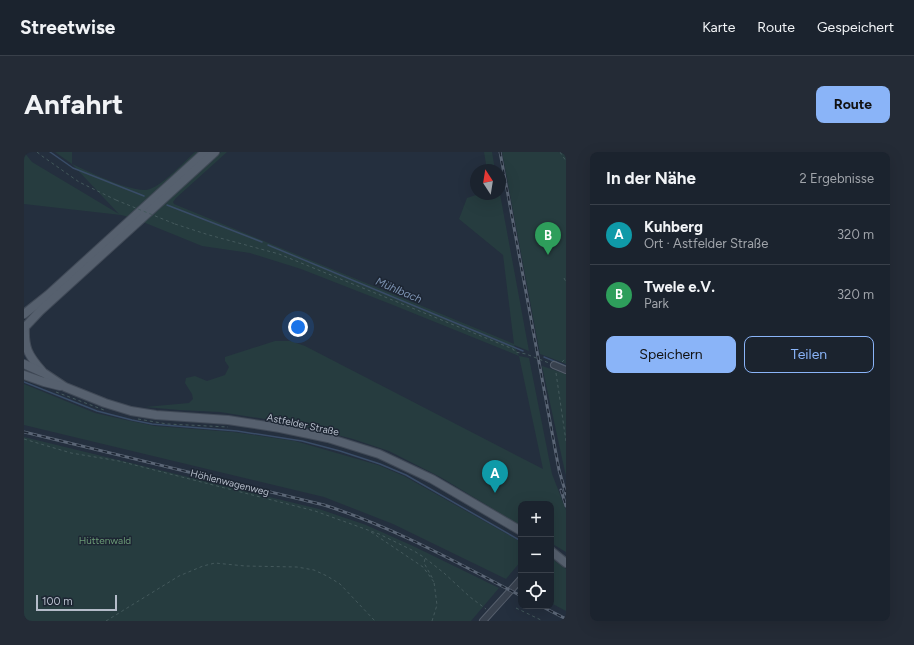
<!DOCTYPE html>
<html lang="de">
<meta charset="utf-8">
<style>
body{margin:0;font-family:Figtree,sans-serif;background:#242b36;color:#f1f3f6}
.controls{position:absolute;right:12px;bottom:12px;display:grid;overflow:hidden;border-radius:8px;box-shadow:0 4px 16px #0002}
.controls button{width:36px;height:36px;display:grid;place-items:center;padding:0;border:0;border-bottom:1px solid #39404a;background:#1b232e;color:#f1f3f6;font:20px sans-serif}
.compass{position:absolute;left:446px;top:12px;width:36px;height:36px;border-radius:50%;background:#1b232e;box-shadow:0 4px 16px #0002;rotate:348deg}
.scale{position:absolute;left:12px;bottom:10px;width:81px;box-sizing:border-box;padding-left:4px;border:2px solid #b4bcc9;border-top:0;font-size:11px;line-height:14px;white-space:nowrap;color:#b4bcc9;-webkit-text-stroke:3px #1d2633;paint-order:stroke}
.you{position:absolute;left:274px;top:175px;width:14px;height:14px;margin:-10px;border:3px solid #fff;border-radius:50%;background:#1a73e8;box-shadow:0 0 0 6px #1a73e833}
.badge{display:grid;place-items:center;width:26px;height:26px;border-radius:50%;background:#8ab4f8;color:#fff;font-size:13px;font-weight:700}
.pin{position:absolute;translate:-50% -33px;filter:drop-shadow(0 1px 2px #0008)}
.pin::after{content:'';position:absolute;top:21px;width:14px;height:12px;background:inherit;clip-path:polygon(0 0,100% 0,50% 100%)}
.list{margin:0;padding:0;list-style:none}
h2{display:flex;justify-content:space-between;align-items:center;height:52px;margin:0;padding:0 16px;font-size:17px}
h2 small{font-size:13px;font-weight:400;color:#a0a4aa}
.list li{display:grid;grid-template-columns:26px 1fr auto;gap:12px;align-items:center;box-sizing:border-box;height:60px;padding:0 16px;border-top:1px solid #39404a}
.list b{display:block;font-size:15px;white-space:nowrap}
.list p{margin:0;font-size:13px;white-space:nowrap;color:#a0a4aa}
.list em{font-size:13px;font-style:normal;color:#a0a4aa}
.actions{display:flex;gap:8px;padding:12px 16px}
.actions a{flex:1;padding:9px 0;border:1px solid #8ab4f8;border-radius:8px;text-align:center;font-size:14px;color:#8ab4f8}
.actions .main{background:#8ab4f8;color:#111}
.icon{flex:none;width:22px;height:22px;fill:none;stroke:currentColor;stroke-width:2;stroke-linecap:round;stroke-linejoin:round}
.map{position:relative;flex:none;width:542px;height:469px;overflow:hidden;border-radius:8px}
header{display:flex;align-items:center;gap:24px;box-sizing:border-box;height:56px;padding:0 20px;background:#1b232e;border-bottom:1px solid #39404a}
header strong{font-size:19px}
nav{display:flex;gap:22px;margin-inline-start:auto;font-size:14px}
.intro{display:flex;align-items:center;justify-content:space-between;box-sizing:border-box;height:96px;padding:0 24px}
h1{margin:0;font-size:28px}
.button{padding:10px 18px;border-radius:8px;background:#8ab4f8;color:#111;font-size:14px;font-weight:700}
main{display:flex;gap:24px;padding:0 24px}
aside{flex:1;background:#1b232e;border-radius:8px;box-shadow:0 4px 16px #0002}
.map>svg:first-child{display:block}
.green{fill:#263c3f}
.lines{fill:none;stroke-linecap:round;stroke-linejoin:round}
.stream{stroke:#394c67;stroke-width:1.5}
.minor-casing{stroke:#565f6c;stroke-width:8}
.major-casing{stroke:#414a57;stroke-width:10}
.path{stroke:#44595c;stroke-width:1;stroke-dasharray:3 3;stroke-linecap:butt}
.minor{stroke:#38414e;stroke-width:6}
.major{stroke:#56606e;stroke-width:8}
.rail-casing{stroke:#5a6575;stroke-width:3}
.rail{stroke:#1d2633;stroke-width:1.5;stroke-dasharray:4.5;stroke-linecap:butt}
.path-bridge{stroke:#44595c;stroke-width:1;stroke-dasharray:3 3;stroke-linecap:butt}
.labels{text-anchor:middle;stroke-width:3;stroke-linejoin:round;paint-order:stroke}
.street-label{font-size:10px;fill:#b4bcc9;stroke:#1d2633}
.park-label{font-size:10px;fill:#6b9a76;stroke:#1d2633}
.water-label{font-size:11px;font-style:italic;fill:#7c92b1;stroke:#1d2633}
</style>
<header>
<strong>Streetwise</strong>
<nav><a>Karte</a><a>Route</a><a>Gespeichert</a></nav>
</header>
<div class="intro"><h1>Anfahrt</h1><a class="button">Route</a></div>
<main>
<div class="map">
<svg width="542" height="469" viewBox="0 0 542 469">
<rect width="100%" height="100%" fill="#242f3e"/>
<g class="green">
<path d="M0,0L8,10L95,62L48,12L31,0H48V12C64,19 111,43 126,37C140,32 160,10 171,0H178L105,65L97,63L0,52Z"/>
<polygon points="197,0 203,0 152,46 149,50 150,52 490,192 479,103 435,67 443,46 455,42 476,42 505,199 490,193 495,204 505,206 528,322 542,358 542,400 527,391 527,352 497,352 497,374 418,326 365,299 329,287 266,271 196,260 155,258 121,255 165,251 169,247 168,242 161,231 162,226 171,224 183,229 201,223 205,215 201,209 201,205 251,189 266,189 281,194 519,317 495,204 369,153 277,117 226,101 178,94 119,70"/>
<polygon points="460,0 468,0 471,18 463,18"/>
<polygon points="478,0 542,0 542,212 527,206 516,202"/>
<polygon points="518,214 542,222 542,323 541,320"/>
<polygon points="0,232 71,261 102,268 131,274 209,280 271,289 354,313 380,324 497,390 497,409 482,427 369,372 300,345 0,273"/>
<polygon points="0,285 295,357 342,373 389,394 475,436 447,469 0,469"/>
<polygon points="527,406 542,417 542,459 527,451"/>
</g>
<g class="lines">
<g class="stream">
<polyline points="26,0 49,16 120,44"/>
<polyline points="143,53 238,90"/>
<polyline points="244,93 499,199"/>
<polyline points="520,205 542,214"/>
<polyline points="0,230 73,259 108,268 128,272 213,279 278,289 316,299 356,312 382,323 497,389"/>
</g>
<defs>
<g id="minor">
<polyline points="530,213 542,218"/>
<polyline points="459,469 497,427"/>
</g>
<g id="major">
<polyline points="0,162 24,143 181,0"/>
<path d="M1,174C0,196 4,203 18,219"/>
<polyline points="0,176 16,159 191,0"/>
<polyline points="0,212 20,221 41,235 81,251 107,259 132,263 204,268 256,276 304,286 355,302 408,327 497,379"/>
<polyline points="0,223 20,230 36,234"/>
<polyline points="527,399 542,411"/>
</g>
</defs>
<use href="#minor" class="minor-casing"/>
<use href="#major" class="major-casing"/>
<g class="path">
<polyline points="13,0 18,4 55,30 92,48"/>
<polyline points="536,0 542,9"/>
<polyline points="151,72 185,83 255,102 489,197 491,200 502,202 525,211"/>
<polyline points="540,126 542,130"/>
<polyline points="538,210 542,206"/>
<polyline points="532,221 542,289"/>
<polyline points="32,240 80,258"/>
<polyline points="114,267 143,272 204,275"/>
<polyline points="0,287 47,301 95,309 291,359 355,382 390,399 401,406 420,421 446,445 462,457"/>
<polyline points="347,380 399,415 410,430"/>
<polyline points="401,407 400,411 409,427"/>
<polyline points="492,456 519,469"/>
<polyline points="82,469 155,424 179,414 191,411 221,414 273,415 290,418 303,424 316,432 351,469"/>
<polyline points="408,469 413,453 410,430"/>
</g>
<use href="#minor" class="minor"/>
<use href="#major" class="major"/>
<defs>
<g id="rail">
<polyline points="476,0 535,318 542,342"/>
<path d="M0,280L300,353C369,375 432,410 497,444"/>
<polyline points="537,338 542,354"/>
<polyline points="517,454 542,467"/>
</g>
</defs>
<use href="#rail" class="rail-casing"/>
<use href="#rail" class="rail"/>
<polyline class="path-bridge" points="92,48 151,72"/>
</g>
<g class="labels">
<g class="street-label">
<text transform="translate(279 272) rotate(12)" y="4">Astfelder Straße</text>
<text transform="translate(206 330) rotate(14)" y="4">Höhlenwagenweg</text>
</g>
<g class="park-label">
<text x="81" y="392">Hüttenwald</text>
</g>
<g class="water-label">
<text transform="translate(375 138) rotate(23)" y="4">Mühlbach</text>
</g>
</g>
</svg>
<div class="controls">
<button>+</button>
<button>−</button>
<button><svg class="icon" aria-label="locate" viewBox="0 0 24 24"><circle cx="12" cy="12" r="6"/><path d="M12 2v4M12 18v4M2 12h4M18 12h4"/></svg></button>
</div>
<svg class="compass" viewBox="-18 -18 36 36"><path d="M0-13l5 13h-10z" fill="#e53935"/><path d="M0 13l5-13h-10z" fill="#a0a4aa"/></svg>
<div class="scale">100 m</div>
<div class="you"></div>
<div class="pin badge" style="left:471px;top:341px;background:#0f9aa8">A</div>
<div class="pin badge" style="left:524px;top:103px;background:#2e9e5b">B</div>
</div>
<aside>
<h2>In der Nähe<small>2 Ergebnisse</small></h2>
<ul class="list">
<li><span class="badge" style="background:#0f9aa8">A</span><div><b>Kuhberg</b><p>Ort · Astfelder Straße</p></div><em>320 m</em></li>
<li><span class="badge" style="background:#2e9e5b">B</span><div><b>Twele e.V.</b><p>Park</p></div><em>320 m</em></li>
</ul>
<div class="actions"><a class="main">Speichern</a><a>Teilen</a></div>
</aside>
</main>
